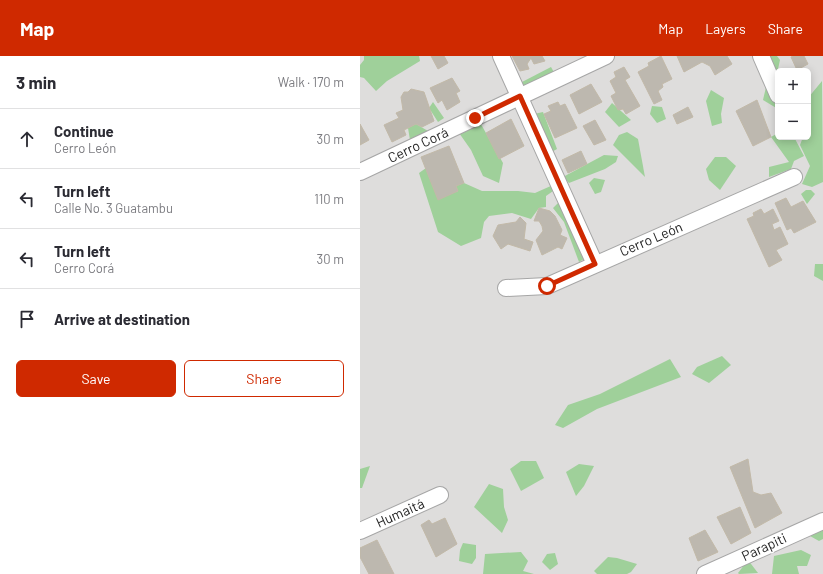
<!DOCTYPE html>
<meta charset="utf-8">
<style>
body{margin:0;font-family:Barlow,sans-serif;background:#f2f2f3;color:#2b2b33}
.controls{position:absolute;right:12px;top:12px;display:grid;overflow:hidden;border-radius:6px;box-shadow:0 2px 10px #0003}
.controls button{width:36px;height:36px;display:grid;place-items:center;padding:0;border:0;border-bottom:1px solid #e1e1e2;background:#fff;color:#2b2b33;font:20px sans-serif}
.stop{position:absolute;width:12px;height:12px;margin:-9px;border:3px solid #cf2900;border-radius:50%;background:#fff}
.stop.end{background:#cf2900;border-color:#fff;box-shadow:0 1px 4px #0008}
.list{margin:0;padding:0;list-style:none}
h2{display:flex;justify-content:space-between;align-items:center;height:52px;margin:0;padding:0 16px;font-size:17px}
h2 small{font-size:13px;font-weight:400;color:#7c7c81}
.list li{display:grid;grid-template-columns:26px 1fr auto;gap:12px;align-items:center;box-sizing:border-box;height:60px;padding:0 16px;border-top:1px solid #e1e1e2}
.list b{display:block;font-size:15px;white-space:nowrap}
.list p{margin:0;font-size:13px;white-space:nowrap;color:#7c7c81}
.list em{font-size:13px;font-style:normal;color:#7c7c81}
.actions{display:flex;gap:8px;padding:12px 16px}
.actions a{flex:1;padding:9px 0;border:1px solid #cf2900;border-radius:6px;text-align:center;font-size:14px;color:#cf2900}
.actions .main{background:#cf2900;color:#fff}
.icon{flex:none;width:22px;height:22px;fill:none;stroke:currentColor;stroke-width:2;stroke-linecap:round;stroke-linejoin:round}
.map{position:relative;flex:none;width:463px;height:518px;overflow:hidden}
header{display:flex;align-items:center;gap:24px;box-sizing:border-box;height:56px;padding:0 20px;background:#cf2900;color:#fff}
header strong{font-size:19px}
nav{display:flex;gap:22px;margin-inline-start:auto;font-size:14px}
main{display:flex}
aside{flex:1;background:#fff}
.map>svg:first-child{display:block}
.residential{fill:#dedddc;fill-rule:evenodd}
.forest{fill:#9fd09a}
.building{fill:#bdb8af;stroke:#c2b9a8}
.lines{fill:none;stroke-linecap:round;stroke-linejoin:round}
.minor-casing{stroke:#a6a6a6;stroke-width:18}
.minor{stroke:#fff;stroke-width:16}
.route{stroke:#cf2900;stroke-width:5}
.labels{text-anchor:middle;stroke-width:3;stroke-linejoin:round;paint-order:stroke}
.street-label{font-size:14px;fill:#1f1f1f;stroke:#fff}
</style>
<header>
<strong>Map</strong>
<nav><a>Map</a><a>Layers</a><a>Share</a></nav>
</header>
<main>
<aside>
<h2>3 min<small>Walk · 170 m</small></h2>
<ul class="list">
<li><svg class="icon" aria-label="ahead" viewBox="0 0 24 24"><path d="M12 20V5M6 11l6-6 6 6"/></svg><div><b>Continue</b><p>Cerro León</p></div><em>30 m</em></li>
<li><svg class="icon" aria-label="left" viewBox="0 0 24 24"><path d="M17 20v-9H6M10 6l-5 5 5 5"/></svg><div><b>Turn left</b><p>Calle No. 3 Guatambu</p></div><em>110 m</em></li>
<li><svg class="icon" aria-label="left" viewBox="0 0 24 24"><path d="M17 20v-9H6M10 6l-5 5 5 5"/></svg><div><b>Turn left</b><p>Cerro Corá</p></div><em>30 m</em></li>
<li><svg class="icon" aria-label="arrive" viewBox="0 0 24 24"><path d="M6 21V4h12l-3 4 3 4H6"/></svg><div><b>Arrive at destination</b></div></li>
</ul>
<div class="actions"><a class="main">Save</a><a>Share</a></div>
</aside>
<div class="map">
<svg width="463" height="518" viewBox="0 0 463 518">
<rect width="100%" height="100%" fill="#f0efe6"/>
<path class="residential" d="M0,0H463V518H0ZM418,15H448V81H418Z"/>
<g class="forest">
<polygon points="4,0 59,0 60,5 27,25 16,35 4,22 0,21 0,9 4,4"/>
<polygon points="405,0 417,0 420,4 418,13 412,18"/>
<polygon points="191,11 195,18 164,31 162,26"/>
<polygon points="462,25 463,126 452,131 442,128 450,110 440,89 443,81 448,81 448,42"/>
<polygon points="406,31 418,42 418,53 403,44"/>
<polygon points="351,34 364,42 361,58 362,67 352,70 346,45"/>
<polygon points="73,46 84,62 78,66 69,52"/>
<polygon points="252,47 271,64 259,71 245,56"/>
<polygon points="292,50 302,51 306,63 297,67 290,58"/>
<polygon points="183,56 197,93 186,99 174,58"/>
<polygon points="118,63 143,107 139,127 123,120 111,94 97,74"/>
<polygon points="56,68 68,75 50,84 48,72"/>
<polygon points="267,76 278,83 285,121 253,89 259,79"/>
<polygon points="418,77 418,81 434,81 444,100 434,105 431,113 409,121 409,111 429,106 411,81"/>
<polygon points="244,99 258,100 256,106 245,113 209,127 203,121"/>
<polygon points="355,101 366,101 376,110 360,134 349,124 346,113"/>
<polygon points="66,112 78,143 98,135 96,130 104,127 122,135 158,135 175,137 193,129 196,133 186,140 186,151 179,152 171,163 152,157 129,160 124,166 121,182 101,190 78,176 59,117"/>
<polygon points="234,122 245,124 241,136 235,138 229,127"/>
<polygon points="446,134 451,134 455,138 447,148 441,138"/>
<polygon points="200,145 231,199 219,206 204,166 193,152"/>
<polygon points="455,208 463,208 463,225 454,220"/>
<polygon points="362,300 371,309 349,327 332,318 337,311"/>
<polygon points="310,303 321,321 237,353 203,372 195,369 208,349 240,338"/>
<polygon points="161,405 176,405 184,422 161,435 150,413"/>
<polygon points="219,408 234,410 224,430 216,440 206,416"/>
<polygon points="10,410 2,432 0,432 0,413"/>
<polygon points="129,428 143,433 144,451 148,464 142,477 114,451"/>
<polygon points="463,470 463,483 459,485 450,480"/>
<polygon points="103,487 116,489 116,502 112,508 99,505 100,494"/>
<polygon points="441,494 451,499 447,510 437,510 439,518 412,518 414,500"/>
<polygon points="161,496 168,505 163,515 174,518 123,518 125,498"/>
<polygon points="195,497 198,508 190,514 182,506 187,498"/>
<polygon points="248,501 257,502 277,508 271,516 267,518 237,518 234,515"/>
<polygon points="388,504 398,517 379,518 378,517"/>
</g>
<g class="building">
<polygon points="71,0 84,0 88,7 78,13"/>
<polygon points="152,0 182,0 185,5 174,8 171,2 167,8 169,13 160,15"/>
<polygon points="301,0 312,23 302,28 303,31 298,35 302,44 294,48 278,16 289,10 288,7"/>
<polygon points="317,0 367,0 372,8 355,19 350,10 342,6 324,16"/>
<polygon points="433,0 444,0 448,8 437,14 431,1"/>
<polygon points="264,11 270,21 265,24 280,50 266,58 263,53 258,54 251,40 256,37 250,25 256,21 254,16"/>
<polygon points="92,22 100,35 96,37 100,46 87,54 82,44 78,47 70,32"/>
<polygon points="231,28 242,46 219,58 210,39"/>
<polygon points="51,33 64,36 74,65 62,71 56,68 44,74 46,79 32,86 24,69 39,62 36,57 43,54 41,41 44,36 48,36"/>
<polygon points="397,44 411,81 393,90 376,55"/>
<polygon points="198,46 200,50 205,48 217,72 195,82 184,58 191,55 188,50"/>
<polygon points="328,51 333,61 317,68 313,59"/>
<polygon points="151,63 164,90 139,103 126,77"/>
<polygon points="235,64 246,84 234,89 223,70"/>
<polygon points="0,68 9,84 0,89"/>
<polygon points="89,90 104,127 96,130 98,135 78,144 61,101"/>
<polygon points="221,95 227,108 208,117 202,104"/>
<polygon points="426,142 431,151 443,145 456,166 434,177 431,172 427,174 415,147"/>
<polygon points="179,152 190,155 195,160 202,174 200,179 207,182 202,193 198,191 182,199 176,184 183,175 182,170 179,165 174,165"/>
<polygon points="401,153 404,158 413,153 419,165 412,168 414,174 420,171 428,188 416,194 422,204 409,211 387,163 394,160 393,157"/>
<polygon points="160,161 166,167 164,183 173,186 170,195 148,188 141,193 133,180 138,169 156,166"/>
<polygon points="388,403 393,436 401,439 411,437 422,457 395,472 370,411"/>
<polygon points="380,451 391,477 371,488 357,461"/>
<polygon points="85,462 97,488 76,501 61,469 69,464 72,468"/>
<polygon points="345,474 358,496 338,505 329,482"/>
<polygon points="17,484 34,518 9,518 0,501 0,492"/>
</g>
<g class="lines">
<defs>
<g id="minor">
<polyline points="141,0 235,208"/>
<polyline points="401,0 418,39"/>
<polyline points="0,116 246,0"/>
<polyline points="146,232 187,230 434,121"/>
<polyline points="0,475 80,439"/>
<polyline points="345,518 463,465"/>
</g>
</defs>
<use href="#minor" class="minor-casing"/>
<use href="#minor" class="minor"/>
</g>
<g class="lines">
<polyline class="route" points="115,62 160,40 235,208 187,230"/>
</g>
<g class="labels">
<g class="street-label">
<text transform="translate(58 89) rotate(-25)" y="5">Cerro Corá</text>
<text transform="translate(291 183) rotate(-23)" y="5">Cerro León</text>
<text transform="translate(40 457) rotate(-24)" y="5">Humaitá</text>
<text transform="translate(404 491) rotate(-25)" y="5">Parapiti</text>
</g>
</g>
</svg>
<div class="controls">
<button>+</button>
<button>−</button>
</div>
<div class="stop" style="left:187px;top:230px"></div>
<div class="stop end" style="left:115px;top:62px"></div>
</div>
</main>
